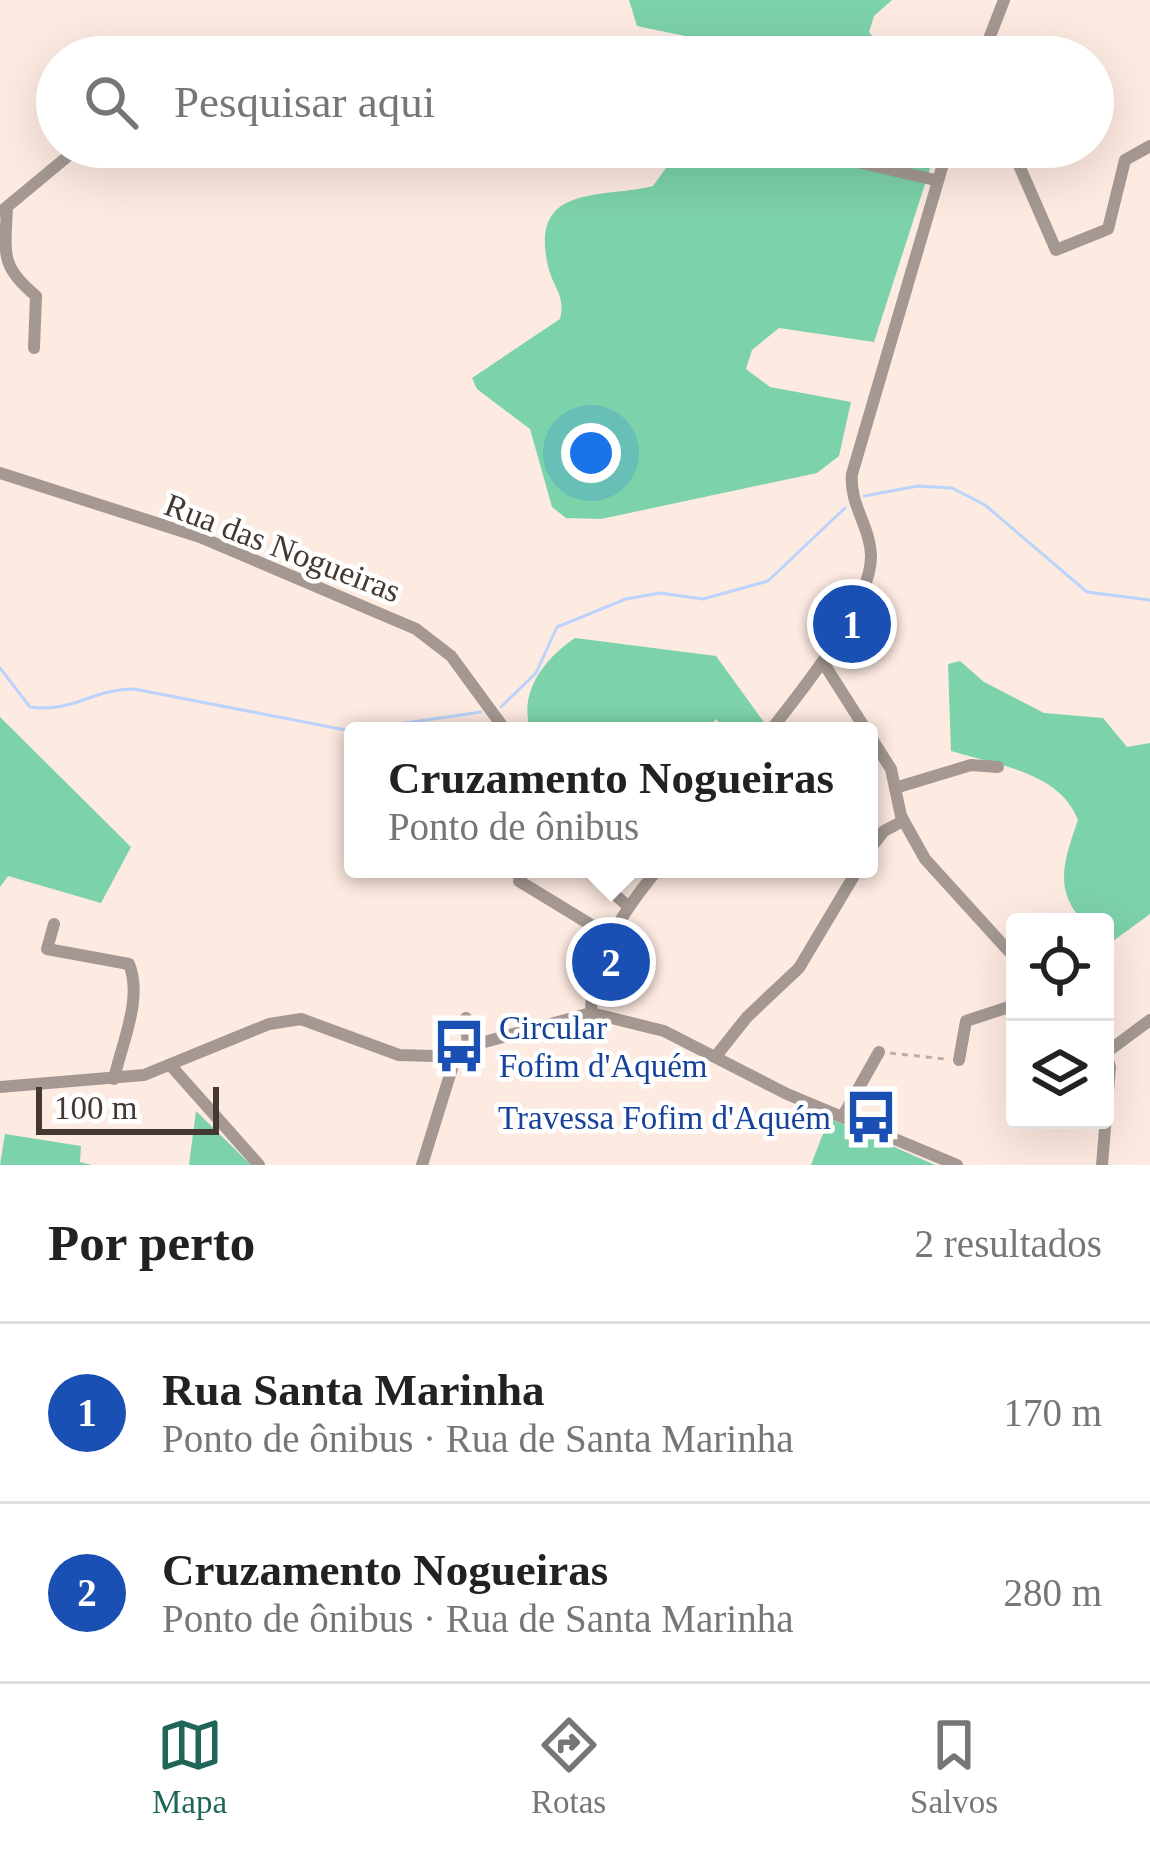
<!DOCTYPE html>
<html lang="pt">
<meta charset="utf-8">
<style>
body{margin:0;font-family:"Times New Roman",serif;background:#f2f2f2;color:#222}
.controls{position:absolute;right:36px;bottom:36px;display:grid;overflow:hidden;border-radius:12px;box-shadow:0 12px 48px #0002}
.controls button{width:108px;height:108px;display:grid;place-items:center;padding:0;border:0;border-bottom:3px solid #e0e0e0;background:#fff;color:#222;font:60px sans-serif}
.scale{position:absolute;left:36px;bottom:30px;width:183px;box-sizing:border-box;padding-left:12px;border:6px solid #443832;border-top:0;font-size:33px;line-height:42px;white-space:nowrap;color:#443832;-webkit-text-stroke:9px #fff;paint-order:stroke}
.you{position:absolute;left:591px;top:453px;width:42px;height:42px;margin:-30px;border:9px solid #fff;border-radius:50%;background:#1a73e8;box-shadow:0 0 0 18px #1a73e833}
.badge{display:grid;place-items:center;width:78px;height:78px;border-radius:50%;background:#206558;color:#fff;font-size:39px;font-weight:700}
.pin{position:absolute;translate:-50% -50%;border:6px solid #fff;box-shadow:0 3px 12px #0006}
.popup{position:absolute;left:344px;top:722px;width:534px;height:156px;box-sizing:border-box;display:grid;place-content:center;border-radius:12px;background:#fff;filter:drop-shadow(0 3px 9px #0005);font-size:39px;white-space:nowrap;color:#767676}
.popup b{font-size:45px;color:#222}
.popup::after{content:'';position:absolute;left:50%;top:100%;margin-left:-24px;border:24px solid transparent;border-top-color:#fff}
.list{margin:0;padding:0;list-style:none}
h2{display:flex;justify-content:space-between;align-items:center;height:156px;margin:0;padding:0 48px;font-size:51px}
h2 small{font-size:39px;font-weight:400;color:#767676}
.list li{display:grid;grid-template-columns:78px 1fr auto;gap:36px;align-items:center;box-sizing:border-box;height:180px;padding:0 48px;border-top:3px solid #e0e0e0}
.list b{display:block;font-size:45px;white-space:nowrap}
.list p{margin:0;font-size:39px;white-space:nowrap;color:#767676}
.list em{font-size:39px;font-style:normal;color:#767676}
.icon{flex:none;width:66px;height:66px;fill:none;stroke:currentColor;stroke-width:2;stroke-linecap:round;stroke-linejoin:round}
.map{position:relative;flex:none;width:1150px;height:1165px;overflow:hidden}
.search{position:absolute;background:#fff;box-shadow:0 12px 48px #0002;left:36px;right:36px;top:36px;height:132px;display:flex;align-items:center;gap:30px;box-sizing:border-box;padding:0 42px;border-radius:66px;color:#767676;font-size:45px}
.sheet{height:516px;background:#fff}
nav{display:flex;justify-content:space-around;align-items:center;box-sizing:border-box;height:168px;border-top:3px solid #e0e0e0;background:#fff;font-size:33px;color:#767676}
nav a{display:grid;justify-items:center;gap:6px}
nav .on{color:#206558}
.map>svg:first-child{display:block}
.forest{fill:#7cd2ab}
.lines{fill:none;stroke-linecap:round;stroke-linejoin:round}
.stream{stroke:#bbd4fb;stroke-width:3}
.path{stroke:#beada5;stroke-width:3;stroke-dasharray:6 6;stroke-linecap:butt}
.minor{stroke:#a59892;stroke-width:12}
.labels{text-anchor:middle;stroke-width:9;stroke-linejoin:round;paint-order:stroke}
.street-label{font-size:33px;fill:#443832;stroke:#fff}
.transit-label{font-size:33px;fill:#164399;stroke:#fff;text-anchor:start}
</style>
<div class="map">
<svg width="1150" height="1165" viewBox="0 0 1150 1165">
<rect width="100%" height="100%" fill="#fdeae1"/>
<g class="forest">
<polygon points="629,0 892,0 874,16 869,32 889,57 708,57 704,40 637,26"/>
<path d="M681,147H937L874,342L779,328L752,350L746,369L770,387L851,402L839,456L817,473L601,519L566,518L552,507L530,429L477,389L472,378L560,319C566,295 553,288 548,266C529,183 601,199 653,186Z"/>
<path d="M575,638L716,656L766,725L760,731H727L716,719L706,731H531C517,693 545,658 575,638Z"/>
<path d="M960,661L984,682L1044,713L1103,718L1127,747L1150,743V914L1109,944L1105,922H1084C1052,890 1065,858 1078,820C1060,772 997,765 951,751L948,664Z"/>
<polygon points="0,717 131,847 101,903 8,876 0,887"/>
<polygon points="196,1111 251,1165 189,1165"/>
<polygon points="829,1118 935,1165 811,1165"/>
<polygon points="5,1134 81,1146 80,1162 92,1165 0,1165"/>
</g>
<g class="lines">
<g class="stream">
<polyline points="864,496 918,486 952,488 985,505 1087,592 1150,600"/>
<path d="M0,668L30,707C74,713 92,689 134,689L351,731L481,712"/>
<polyline points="501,707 536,673 557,627 626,599 660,593 703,599 768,581 845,508"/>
</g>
<polyline class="path" points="890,1053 945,1059"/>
<g class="minor">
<polyline points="982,57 1004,0"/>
<polyline points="710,147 845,159 935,180"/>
<polyline points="1011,147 1056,250 1108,229 1125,160 1150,146"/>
<path d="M7,207C5,255 0,266 36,296L34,348"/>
<polyline points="2,211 79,147"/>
<polyline points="0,473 200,537 416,629 451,656 506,731"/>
<polyline points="824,664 891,769 901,816 925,859 1015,958"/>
<path d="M770,731C800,693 872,605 871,555C870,526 849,504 852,474L948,147"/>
<polyline points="895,788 971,765 998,767"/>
<polyline points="869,850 884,831 903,821"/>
<polyline points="585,869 628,906"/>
<polyline points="519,881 611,937"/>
<path d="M54,924L47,949L129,964C143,999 122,1042 114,1079"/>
<path d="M591,1013C591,958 624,910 658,869"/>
<polyline points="466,1018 468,1049"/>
<polyline points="1107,1052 1150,1020"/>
<polyline points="716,1056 747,1017 799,968 858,869"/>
<polyline points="959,1060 966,1021 1015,1005"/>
<polyline points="172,1067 259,1165"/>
<polyline points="0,1087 144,1075 269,1024 301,1019 399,1055 433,1056 591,1013 664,1031 787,1094 957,1165"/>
<polyline points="844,1114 879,1052"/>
<polyline points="422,1165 457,1052"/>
<polyline points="1102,1165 1110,1067 1105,1050"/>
</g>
</g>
<defs>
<symbol id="bus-bare" viewBox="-9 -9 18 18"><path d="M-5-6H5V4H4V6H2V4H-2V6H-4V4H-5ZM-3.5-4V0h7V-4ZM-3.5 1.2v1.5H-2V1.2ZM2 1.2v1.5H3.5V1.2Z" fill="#1a4fb4" stroke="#fff" stroke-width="2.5" paint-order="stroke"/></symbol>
</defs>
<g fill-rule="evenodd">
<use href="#bus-bare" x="421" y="1008" width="76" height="76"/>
<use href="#bus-bare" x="833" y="1079" width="76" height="76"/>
</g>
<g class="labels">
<g class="street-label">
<text transform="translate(283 547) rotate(21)" y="12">Rua das Nogueiras</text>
</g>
<g class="transit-label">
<text x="499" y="1039">Circular<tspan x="499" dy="38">Fofim d'Aquém</tspan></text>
<text x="831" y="1129" text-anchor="end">Travessa Fofim d'Aquém</text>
</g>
</g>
</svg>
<div class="controls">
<button><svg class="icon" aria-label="locate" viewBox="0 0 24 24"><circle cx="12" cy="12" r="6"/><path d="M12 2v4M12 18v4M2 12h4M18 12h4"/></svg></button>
<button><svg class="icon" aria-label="layers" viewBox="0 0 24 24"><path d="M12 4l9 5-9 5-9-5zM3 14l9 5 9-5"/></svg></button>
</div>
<div class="scale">100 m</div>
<div class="you"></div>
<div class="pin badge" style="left:852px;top:624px;background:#1a4fb4">1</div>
<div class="pin badge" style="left:611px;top:962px;background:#1a4fb4">2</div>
<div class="popup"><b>Cruzamento Nogueiras</b>Ponto de ônibus</div>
<div class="search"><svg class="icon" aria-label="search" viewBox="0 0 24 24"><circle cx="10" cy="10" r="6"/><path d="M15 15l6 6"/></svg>Pesquisar aqui</div>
</div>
<section class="sheet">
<h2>Por perto<small>2 resultados</small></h2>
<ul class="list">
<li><span class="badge" style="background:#1a4fb4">1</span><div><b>Rua Santa Marinha</b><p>Ponto de ônibus · Rua de Santa Marinha</p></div><em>170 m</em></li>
<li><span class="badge" style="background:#1a4fb4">2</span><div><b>Cruzamento Nogueiras</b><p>Ponto de ônibus · Rua de Santa Marinha</p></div><em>280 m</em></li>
</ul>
</section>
<nav>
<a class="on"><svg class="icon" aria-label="map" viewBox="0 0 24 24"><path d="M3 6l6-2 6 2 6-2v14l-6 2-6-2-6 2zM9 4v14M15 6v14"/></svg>Mapa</a>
<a><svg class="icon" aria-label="directions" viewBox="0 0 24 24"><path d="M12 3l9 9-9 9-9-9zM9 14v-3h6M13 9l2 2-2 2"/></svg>Rotas</a>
<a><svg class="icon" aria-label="saved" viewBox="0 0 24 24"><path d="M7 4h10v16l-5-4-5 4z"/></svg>Salvos</a>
</nav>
